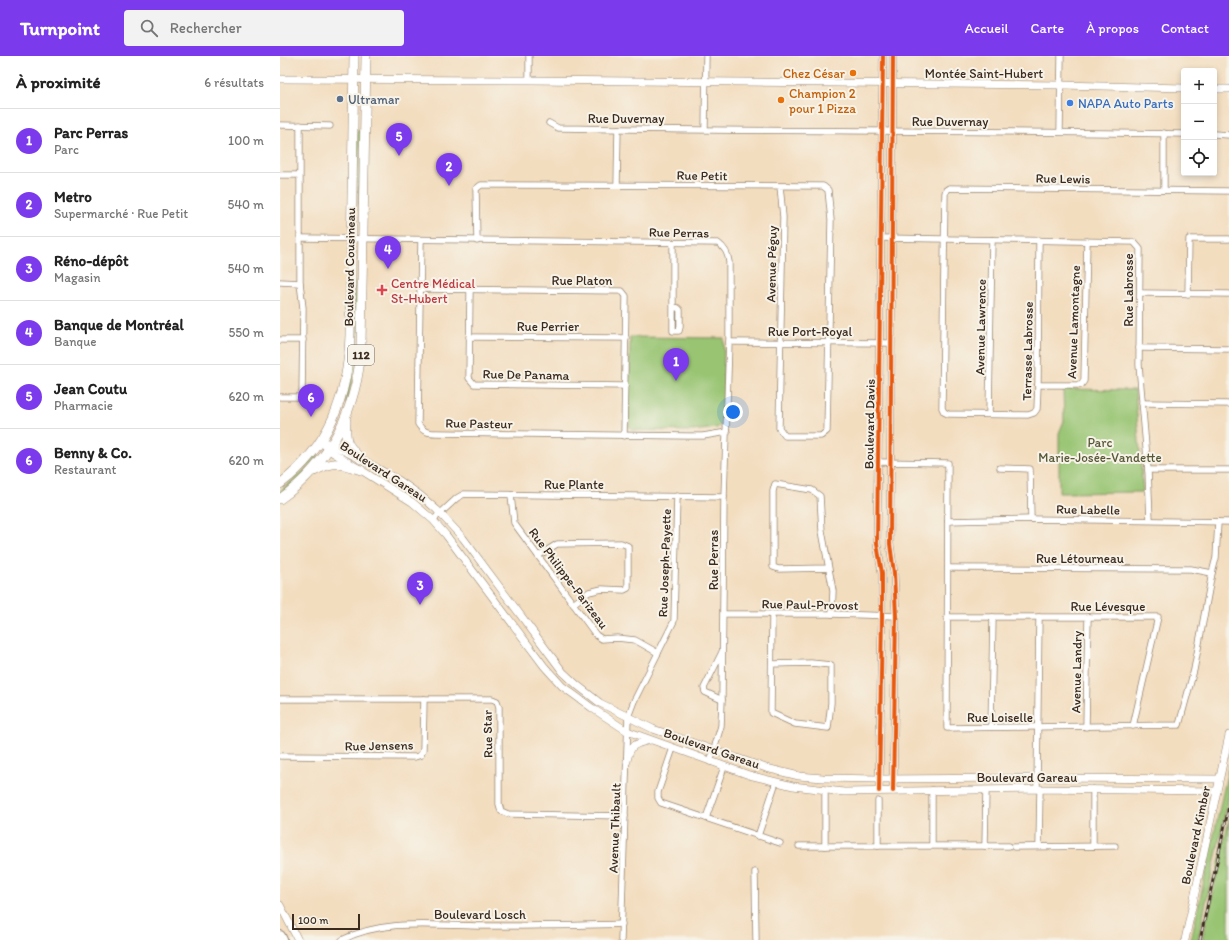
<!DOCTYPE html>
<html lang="fr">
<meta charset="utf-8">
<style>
body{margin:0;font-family:Itim,sans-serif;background:#f2f2f2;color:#222}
.controls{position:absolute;right:12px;top:12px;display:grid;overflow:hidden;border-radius:4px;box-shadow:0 2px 6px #0003}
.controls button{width:36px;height:36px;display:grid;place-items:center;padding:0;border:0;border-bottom:1px solid #e0e0e0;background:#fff;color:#222;font:20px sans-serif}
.scale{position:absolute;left:12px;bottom:10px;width:68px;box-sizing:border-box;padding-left:4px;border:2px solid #3b2a1e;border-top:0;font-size:11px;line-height:14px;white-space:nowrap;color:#3b2a1e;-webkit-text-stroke:3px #f7f3e8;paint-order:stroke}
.you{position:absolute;left:453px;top:356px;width:14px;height:14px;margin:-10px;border:3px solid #fff;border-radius:50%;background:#1a73e8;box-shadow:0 0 0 6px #1a73e833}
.badge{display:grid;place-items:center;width:26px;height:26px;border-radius:50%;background:#7c3aed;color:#fff;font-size:13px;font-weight:700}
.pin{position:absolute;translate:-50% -33px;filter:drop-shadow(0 1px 2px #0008)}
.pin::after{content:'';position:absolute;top:21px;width:14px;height:12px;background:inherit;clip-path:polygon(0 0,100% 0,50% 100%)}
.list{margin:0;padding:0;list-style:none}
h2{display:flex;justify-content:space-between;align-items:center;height:52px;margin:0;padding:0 16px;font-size:17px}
h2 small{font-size:13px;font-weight:400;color:#767676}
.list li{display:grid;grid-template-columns:26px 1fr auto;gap:12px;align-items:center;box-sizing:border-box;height:64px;padding:0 16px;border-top:1px solid #e0e0e0}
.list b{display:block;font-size:15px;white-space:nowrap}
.list p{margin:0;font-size:13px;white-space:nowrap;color:#767676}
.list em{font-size:13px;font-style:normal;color:#767676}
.icon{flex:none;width:22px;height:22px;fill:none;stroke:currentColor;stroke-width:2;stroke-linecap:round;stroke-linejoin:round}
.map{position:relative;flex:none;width:949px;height:884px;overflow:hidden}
header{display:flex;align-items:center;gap:24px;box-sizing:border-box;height:56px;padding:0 20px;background:#7c3aed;color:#fff}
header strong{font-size:19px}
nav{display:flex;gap:22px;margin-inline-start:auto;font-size:14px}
.search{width:280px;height:36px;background:#f2f2f2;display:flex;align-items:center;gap:10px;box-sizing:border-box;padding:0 14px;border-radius:4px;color:#767676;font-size:15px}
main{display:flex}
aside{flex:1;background:#fff}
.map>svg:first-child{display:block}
.green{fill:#99c573;stroke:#6a7848}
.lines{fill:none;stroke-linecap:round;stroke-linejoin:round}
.minor-casing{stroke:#97846e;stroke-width:7}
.tertiary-casing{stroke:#97846e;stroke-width:8}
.primary-casing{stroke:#97846e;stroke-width:10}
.motorway-casing{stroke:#97846e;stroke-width:12}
.minor{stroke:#fff;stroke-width:5.5}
.tertiary{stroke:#fff;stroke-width:7}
.primary{stroke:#fff;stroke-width:9}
.motorway{stroke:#fff;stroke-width:10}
.rail-casing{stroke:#3b2a1e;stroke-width:3}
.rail{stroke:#f7f3e8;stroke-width:1.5;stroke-dasharray:4.5;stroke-linecap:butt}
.cycleway-casing{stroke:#f7f3e8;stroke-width:6}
.cycleway{stroke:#e8590c;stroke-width:4}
.food-dot{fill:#e8710a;stroke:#f7f3e8;stroke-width:1.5}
.service-dot{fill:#5c6f8a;stroke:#f7f3e8;stroke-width:1.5}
.shop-dot{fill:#3f7fe0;stroke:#f7f3e8;stroke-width:1.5}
.health-dot{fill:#e0444e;stroke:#f7f3e8;stroke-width:1.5}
.labels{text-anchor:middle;stroke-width:4;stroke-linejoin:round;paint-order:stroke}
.shield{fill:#f7f3e8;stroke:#73665b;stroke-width:1}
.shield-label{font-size:12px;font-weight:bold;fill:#3b2a1e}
.food-label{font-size:13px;fill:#c56008;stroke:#f7f3e8;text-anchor:end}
.street-label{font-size:13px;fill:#3b2a1e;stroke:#f7f3e8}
.service-label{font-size:13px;fill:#4e5e75;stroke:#f7f3e8;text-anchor:start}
.shop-label{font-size:13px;fill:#366cbe;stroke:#f7f3e8;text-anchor:start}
.health-label{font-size:13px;fill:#be3a42;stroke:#f7f3e8;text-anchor:start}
.park-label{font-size:13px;fill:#575838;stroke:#f7f3e8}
</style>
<header>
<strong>Turnpoint</strong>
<div class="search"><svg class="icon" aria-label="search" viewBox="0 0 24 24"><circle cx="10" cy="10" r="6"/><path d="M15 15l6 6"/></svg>Rechercher</div>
<nav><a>Accueil</a><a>Carte</a><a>À propos</a><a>Contact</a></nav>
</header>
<main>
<aside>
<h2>À proximité<small>6 résultats</small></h2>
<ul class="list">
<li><span class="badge">1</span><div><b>Parc Perras</b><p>Parc</p></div><em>100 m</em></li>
<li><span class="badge">2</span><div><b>Metro</b><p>Supermarché · Rue Petit</p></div><em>540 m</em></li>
<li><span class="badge">3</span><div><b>Réno-dépôt</b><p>Magasin</p></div><em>540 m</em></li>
<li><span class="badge">4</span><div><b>Banque de Montréal</b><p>Banque</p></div><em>550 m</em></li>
<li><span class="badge">5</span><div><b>Jean Coutu</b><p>Pharmacie</p></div><em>620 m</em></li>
<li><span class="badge">6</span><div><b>Benny &amp; Co.</b><p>Restaurant</p></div><em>620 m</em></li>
</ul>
</aside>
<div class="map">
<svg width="949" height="884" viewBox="0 0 949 884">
<rect width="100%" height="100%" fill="#f7f3e8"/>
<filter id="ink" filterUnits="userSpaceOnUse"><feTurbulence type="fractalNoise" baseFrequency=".025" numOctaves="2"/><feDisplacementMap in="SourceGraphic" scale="8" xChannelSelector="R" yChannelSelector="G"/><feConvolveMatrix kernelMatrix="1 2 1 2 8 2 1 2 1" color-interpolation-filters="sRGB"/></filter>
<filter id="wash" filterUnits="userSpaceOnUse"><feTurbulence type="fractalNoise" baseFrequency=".012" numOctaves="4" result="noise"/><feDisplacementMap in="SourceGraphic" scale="16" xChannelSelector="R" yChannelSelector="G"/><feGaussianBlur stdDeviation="0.9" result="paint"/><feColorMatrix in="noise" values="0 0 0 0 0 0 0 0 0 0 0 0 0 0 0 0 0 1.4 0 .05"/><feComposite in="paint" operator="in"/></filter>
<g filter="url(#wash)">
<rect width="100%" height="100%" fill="#f3ddbf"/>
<g class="green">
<polygon points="79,73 81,81 79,149 77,121 77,74"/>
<polygon points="75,226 78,244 77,304 67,347 65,347 73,307"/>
<polygon points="350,281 444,282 443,367 437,372 412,375 352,374 349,370"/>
<polygon points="783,333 855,334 863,436 779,437 779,377 784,365"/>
<polygon points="37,397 39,399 24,418 0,438 0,435 23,415"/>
<polygon points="949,709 949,739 918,884 911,884"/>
<polygon points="949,762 949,884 922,884"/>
</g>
</g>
<g filter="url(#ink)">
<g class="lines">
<defs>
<g id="minor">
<polyline points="249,24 249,0"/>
<path d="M269,67L278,72C486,76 695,74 904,78"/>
<polyline points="0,69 50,70"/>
<polyline points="425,73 426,0"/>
<polyline points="780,75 781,0"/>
<polyline points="934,78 949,79"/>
<polyline points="0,119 19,119"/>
<polyline points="337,129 338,73"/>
<polyline points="884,134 884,77"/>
<path d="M21,182L438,187C445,192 448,197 449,206V286L444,441L442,644L441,670L430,706"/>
<polyline points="601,182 854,186 860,193 859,309 868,414 870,464"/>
<path d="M141,184L138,368C143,376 148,377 156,377L408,380H423L447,376"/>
<polyline points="759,184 758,329 757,353 754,357 748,359 668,358 664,356 662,352 665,137 666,134 669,132 949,135"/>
<polyline points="197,185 196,133 201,129 543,130 548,134 551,164 547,375 541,380 505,380 499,372 503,161 500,130"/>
<polyline points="393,187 393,275 399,275 400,271 400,254 398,252 394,251"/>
<polyline points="0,226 20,227"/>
<polyline points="140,233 342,235 346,240 344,380"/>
<polyline points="190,234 189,322 194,328 345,330"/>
<polyline points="860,237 949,238"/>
<polyline points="908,238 909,183 949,183"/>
<polyline points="189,281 346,282"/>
<polyline points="0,284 23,284"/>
<polyline points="449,286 611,287"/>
<polyline points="859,292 949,293"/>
<polyline points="758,329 801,329 804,325 807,185"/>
<polyline points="0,341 22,341 23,252 20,227 20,69"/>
<polyline points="862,347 949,348"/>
<polyline points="709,358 712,184"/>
<polyline points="598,406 668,407 667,672 899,669 914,614 932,517 936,502 938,466"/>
<polyline points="720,412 750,413 751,463"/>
<polyline points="868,414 949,414"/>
<polyline points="231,439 234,467 239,474 316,579 322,583 337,582 355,584 378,597"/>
<polyline points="153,464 177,442 184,438 444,441"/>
<polyline points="668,465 751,463 949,466"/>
<polyline points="258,500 277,488 341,487 348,490 348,532 344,534 322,533 309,536 293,548"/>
<polyline points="548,512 499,513 493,511 493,435 495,428 532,434 540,440 542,475 553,535 552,558"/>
<polyline points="668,512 911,513 932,517"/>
<polyline points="444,558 552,558 616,560"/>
<polyline points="492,558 491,657 515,668 548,672 551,647 551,609 531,607 492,608"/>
<polyline points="667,561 878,561 853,670"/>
<polyline points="442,596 424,632 425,636 442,644"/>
<polyline points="0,643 212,643 217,645 219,651 219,748 221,755 228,758 345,760"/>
<polyline points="711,671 713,561"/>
<polyline points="806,671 808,561"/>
<polyline points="393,692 378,736 378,742 381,747 500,787"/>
<polyline points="0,700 135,701 141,699 143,694 144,643"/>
<polyline points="757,733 759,561"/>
<polyline points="813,733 813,790"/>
<polyline points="652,734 652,789"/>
<polyline points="426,762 444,711"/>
<polyline points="478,780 496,726"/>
<polyline points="519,790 729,790"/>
<polyline points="545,790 545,734"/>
<polyline points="598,790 598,745"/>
<polyline points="705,790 706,734"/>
<polyline points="759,790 760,733"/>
<polyline points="734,791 835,790"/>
<polyline points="475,816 476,884"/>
<path d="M62,884C104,862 156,870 202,870C249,870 295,870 342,868"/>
<polyline points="341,884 348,661 354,645 394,565 397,440"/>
</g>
<g id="tertiary">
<polyline points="0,23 249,24 781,29 904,32"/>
<polyline points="934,33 949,33"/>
<polyline points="40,385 52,396 81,414 132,446 153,464 166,479 264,610 282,630 312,652 347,675 469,719 513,730 564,736 757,733 937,735"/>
<polyline points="48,387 81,403 120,425 140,439 157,454 183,482 283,616 297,629 320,647 373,673 486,712 519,720 543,722 599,723 757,722 939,723"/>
<path d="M347,705C350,689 354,688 370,684"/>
<polyline points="599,735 602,560 602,517 597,488 603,0"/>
<polyline points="613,735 616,560 614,517 610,488 613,0"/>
<polyline points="0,849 18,884"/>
<polyline points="905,884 949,679"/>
</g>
<g id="primary">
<path d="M66,365C65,386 66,388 81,403"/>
<path d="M34,415C56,404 58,407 81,414"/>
<path d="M0,428C50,390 68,340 70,279L74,0"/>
<path d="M0,443C51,407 78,351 81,290L86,0"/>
</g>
<polyline id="motorway" points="0,880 2,884"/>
</defs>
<use href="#minor" class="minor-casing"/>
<use href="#tertiary" class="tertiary-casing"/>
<use href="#primary" class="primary-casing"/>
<use href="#motorway" class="motorway-casing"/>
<use href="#minor" class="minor"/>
<use href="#tertiary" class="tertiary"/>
<use href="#primary" class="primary"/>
<use href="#motorway" class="motorway"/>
<defs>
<polyline id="rail" points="920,884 949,750"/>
</defs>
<use href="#rail" class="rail-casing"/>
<use href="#rail" class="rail"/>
<defs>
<g id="cycleway">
<polyline points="599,735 602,560 602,517 597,488 603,0"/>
<polyline points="613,735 616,560 614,517 610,488 613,0"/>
</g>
</defs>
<use href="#cycleway" class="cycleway-casing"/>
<use href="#cycleway" class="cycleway"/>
</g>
</g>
<g class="food-dot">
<circle cx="573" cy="17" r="4"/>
<circle cx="501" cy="44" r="4"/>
</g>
<circle class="service-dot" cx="60" cy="43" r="4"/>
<circle class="shop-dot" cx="790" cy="47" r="4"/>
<path class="health-dot" d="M100 228h4v4h4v4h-4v4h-4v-4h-4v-4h4z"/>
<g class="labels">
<rect class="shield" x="68" y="289" width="26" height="20" rx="3"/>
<g class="shield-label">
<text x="81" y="303">112</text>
</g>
<g class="food-label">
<text x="565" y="22">Chez César</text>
<text x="509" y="42" text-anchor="start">Champion 2<tspan x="509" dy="15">pour 1 Pizza</tspan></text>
</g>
<g class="street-label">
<text x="704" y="22">Montée Saint-Hubert</text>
<text x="346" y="67">Rue Duvernay</text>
<text x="670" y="70">Rue Duvernay</text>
<text transform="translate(422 119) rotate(1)" y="5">Rue Petit</text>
<text transform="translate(783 122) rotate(1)" y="5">Rue Lewis</text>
<text transform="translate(399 176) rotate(1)" y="5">Rue Perras</text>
<text transform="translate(491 208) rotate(-89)" y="5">Avenue Péguy</text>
<text transform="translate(69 211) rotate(-89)" y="5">Boulevard Cousineau</text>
<text x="302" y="229">Rue Platon</text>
<text transform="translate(848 234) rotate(-90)" y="5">Rue Labrosse</text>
<text transform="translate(793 266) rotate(-88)" y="5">Avenue Lamontagne</text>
<text x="268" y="275">Rue Perrier</text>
<text transform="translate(700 271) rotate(-89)" y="5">Avenue Lawrence</text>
<text x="530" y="280">Rue Port-Royal</text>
<text transform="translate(747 295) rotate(-89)" y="5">Terrasse Labrosse</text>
<text transform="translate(246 318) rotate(1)" y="5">Rue De Panama</text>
<text transform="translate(199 367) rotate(1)" y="5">Rue Pasteur</text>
<text transform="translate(589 368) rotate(-89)" y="5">Boulevard Davis</text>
<text transform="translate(104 415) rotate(33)" y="5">Boulevard Gareau</text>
<text x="294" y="433">Rue Plante</text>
<text transform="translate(808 453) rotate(1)" y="5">Rue Labelle</text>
<text x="800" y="507">Rue Létourneau</text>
<text transform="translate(433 504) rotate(-90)" y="5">Rue Perras</text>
<text transform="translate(384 507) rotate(-88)" y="5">Rue Joseph-Payette</text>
<text transform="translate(289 522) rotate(53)" y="5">Rue Philippe-Parizeau</text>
<text transform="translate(530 548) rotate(1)" y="5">Rue Paul-Provost</text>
<text x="828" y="555">Rue Lévesque</text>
<text transform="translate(796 616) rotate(-89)" y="5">Avenue Landry</text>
<text x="720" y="666">Rue Loiselle</text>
<text transform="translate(207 678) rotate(-91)" y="5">Rue Star</text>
<text transform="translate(99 689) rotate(-1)" y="5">Rue Jensens</text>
<text transform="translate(432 692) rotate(19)" y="5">Boulevard Gareau</text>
<text x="747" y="726">Boulevard Gareau</text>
<text transform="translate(334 772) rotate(-88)" y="5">Avenue Thibault</text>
<text transform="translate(915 779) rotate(-78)" y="5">Boulevard Kimber</text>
<text x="200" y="863">Boulevard Losch</text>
</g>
<g class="service-label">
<text x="68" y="48">Ultramar</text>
</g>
<g class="shop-label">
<text x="798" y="52">NAPA Auto Parts</text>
</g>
<g class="health-label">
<text x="111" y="232">Centre Médical<tspan x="111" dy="15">St-Hubert</tspan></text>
</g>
<g class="park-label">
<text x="820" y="391">Parc<tspan x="820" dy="15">Marie-Josée-Vandette</tspan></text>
</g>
</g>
</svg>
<div class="controls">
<button>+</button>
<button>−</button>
<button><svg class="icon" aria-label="locate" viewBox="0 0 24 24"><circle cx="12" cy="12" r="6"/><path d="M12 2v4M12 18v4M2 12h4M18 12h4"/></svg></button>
</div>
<div class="scale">100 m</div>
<div class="you"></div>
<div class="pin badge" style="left:396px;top:325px">1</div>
<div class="pin badge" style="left:169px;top:130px">2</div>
<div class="pin badge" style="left:140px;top:549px">3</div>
<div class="pin badge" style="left:108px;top:213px">4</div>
<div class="pin badge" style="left:119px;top:100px">5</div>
<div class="pin badge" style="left:31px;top:361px">6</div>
</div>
</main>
